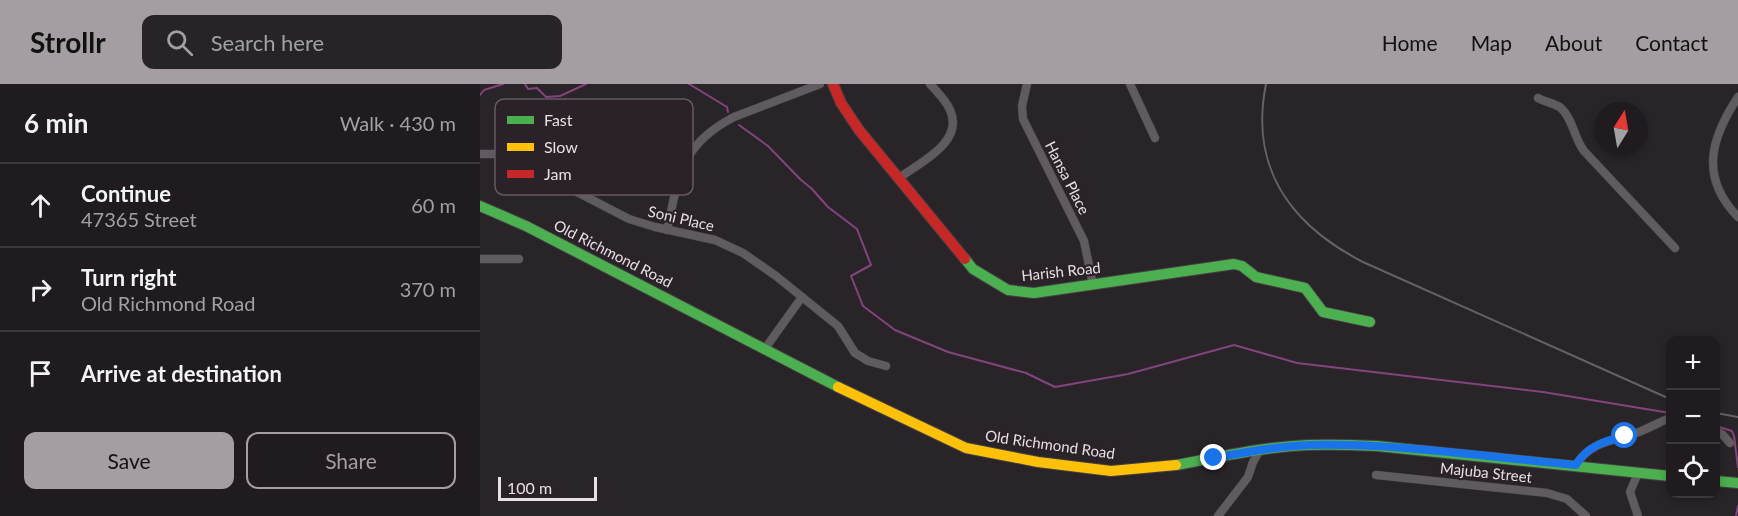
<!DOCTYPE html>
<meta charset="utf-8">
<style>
body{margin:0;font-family:Lato,sans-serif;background:#272427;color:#f1f3f6}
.controls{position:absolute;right:18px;bottom:18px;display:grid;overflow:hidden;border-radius:12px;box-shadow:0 3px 9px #0003}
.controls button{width:54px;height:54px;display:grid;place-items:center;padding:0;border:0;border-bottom:2px solid #3c393c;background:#1f1b1e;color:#f1f3f6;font:30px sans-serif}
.compass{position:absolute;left:1114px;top:18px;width:54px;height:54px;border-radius:50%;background:#1f1b1e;box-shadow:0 3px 9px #0003;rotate:11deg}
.scale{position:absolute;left:18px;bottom:15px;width:99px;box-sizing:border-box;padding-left:6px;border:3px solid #e6e0e5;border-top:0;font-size:16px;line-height:21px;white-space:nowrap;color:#e6e0e5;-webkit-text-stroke:4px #2b2229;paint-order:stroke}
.stop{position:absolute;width:18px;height:18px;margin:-14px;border:4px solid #1a73e8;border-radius:50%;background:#fff}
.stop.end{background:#1a73e8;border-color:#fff;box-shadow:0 2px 6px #0008}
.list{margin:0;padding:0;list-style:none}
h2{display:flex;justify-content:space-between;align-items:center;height:78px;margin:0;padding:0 24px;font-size:26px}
h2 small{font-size:20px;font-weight:400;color:#a1a1a4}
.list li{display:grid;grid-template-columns:39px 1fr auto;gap:18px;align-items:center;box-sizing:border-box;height:84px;padding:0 24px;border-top:2px solid #3c393c}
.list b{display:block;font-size:22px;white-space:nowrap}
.list p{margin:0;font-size:20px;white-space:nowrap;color:#a1a1a4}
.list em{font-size:20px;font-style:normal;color:#a1a1a4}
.actions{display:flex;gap:12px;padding:18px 24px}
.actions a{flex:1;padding:14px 0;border:2px solid #a49ea3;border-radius:12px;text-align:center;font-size:21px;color:#a49ea3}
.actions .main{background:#a49ea3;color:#111}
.icon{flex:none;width:33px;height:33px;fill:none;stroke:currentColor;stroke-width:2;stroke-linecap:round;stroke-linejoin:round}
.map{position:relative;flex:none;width:1258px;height:432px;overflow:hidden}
header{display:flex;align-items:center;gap:36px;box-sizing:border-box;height:84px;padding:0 30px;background:#a49ea3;color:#111}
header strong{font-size:28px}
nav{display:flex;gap:33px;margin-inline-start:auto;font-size:21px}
.search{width:420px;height:54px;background:#272427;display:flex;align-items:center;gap:15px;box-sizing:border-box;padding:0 21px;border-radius:12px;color:#a1a1a4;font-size:22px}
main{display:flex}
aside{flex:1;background:#1f1b1e}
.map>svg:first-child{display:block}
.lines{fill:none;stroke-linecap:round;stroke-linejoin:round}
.stream{stroke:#83447e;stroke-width:2}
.street-casing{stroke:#444043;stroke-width:9}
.fast-casing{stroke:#444043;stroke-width:12}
.slow-casing{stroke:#444043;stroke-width:12}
.jam-casing{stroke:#444043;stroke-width:12}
.street{stroke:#5f5b5f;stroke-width:8}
.fast{stroke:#4caf50;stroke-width:10}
.slow{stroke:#ffc107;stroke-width:10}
.jam{stroke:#c62828;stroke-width:10}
.rail{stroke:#656264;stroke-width:2}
.route{stroke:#1a73e8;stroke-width:8}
.labels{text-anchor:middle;stroke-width:4.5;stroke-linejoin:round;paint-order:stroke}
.street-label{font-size:15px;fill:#e6e0e5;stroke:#2b2229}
.key{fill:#2b2229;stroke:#635b61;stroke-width:1.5}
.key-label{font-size:16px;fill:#e6e0e5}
</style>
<header>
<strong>Strollr</strong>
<div class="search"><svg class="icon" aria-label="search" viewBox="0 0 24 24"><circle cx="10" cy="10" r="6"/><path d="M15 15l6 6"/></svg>Search here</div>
<nav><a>Home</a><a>Map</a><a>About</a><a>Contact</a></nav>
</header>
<main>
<aside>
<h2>6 min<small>Walk · 430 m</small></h2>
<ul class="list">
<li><svg class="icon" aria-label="ahead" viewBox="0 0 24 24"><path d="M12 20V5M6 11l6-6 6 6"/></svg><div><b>Continue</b><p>47365 Street</p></div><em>60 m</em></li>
<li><svg class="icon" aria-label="right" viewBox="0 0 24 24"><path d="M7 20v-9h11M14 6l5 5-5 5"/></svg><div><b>Turn right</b><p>Old Richmond Road</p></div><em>370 m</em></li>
<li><svg class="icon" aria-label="arrive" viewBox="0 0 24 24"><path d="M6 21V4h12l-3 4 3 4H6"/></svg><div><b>Arrive at destination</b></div></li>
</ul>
<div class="actions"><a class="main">Save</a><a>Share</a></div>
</aside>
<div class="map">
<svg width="1258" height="432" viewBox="0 0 1258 432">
<rect width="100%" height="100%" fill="#292428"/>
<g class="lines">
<g class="stream">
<polyline points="45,0 48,5 57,4 66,13 80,12 106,0"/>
<polyline points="209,0 247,23 248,28"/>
<polyline points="0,11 4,6 23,0"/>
<polyline points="259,41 288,62 320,95 332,105 348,123 377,145 391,181 371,192 383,222 415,246 468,268 546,289 575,303 648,290 754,261 817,279 1063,308 1190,329"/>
<polyline points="1236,342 1252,347 1254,352 1258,383"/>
<polyline points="1256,432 1258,422"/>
</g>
<defs>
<g id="street">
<polyline points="547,0 542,22 543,35 604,157 613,201"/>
<polyline points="650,0 675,54"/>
<path d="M1258,13C1231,54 1219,93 1258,133"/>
<path d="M1058,14C1065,18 1074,19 1081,24C1093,35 1094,54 1104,67L1195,164"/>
<polyline points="0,70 17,70 35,76 149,135 175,143 235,156 263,169 296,192 358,242 375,269 388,277 406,282"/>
<path d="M419,94C439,79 485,58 470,26C466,16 457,8 450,0"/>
<path d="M187,146C199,92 200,61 254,33L340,0"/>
<polyline points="0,175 39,175"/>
<polyline points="284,266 322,213"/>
<polyline points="1236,347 1242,350 1250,359"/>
<path d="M1096,381C1110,358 1132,357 1156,349C1168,345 1179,338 1190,334"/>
<polyline points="1158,389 1150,408 1158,432"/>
<polyline points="896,391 1067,409 1087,415 1106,432"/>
<polyline points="738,432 768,393 773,378 780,366"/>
</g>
<g id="fast">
<polyline points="0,122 46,142 358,303"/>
<polyline points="485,175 493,185 528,206 554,209 754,180 762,182 776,193 825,204 843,228 890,238"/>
<path d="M696,381C739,373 783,363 828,361C851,360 874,361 897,362L1190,392"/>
<polyline points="1236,397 1258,399"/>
</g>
<polyline id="slow" points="358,303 486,364 558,378 631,387 696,381"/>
<polyline id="jam" points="353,0 361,19 379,46 485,175"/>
</defs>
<use href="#street" class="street-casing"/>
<use href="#fast" class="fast-casing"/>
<use href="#slow" class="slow-casing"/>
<use href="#jam" class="jam-casing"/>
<use href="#street" class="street"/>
<use href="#fast" class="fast"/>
<use href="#slow" class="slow"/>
<use href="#jam" class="jam"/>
<g class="rail">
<path d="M786,0C769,84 811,141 883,178L1190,315"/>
<polyline points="1236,329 1258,333"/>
</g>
</g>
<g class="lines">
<path class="route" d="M734,374C765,368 798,362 830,361C918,359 1008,373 1096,381C1107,362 1125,357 1145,352"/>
</g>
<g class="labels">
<g class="street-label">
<text transform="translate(587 94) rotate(63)" y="5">Hansa Place</text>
<text transform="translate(201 135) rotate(13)" y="5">Soni Place</text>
<text transform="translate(133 170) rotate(27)" y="5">Old Richmond Road</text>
<text transform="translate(581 188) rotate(-6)" y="5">Harish Road</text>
<text transform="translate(570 361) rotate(8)" y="5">Old Richmond Road</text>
<text transform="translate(1006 389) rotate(6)" y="5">Majuba Street</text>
</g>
</g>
<rect x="15" y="15" width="198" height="96" rx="9" class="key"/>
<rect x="27" y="32" width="27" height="8" fill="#4caf50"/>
<rect x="27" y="59" width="27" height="8" fill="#ffc107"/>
<rect x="27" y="86" width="27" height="8" fill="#c62828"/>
<g class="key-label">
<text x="64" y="42">Fast</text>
<text x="64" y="69">Slow</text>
<text x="64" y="96">Jam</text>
</g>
</svg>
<div class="controls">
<button>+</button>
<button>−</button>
<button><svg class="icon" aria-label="locate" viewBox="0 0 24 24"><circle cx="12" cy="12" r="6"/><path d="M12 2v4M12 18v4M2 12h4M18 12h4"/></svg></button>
</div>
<svg class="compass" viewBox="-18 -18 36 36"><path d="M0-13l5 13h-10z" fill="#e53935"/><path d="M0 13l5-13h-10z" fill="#a1a1a4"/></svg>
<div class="scale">100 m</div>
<div class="stop" style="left:1145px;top:352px"></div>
<div class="stop end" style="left:734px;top:374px"></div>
</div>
</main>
